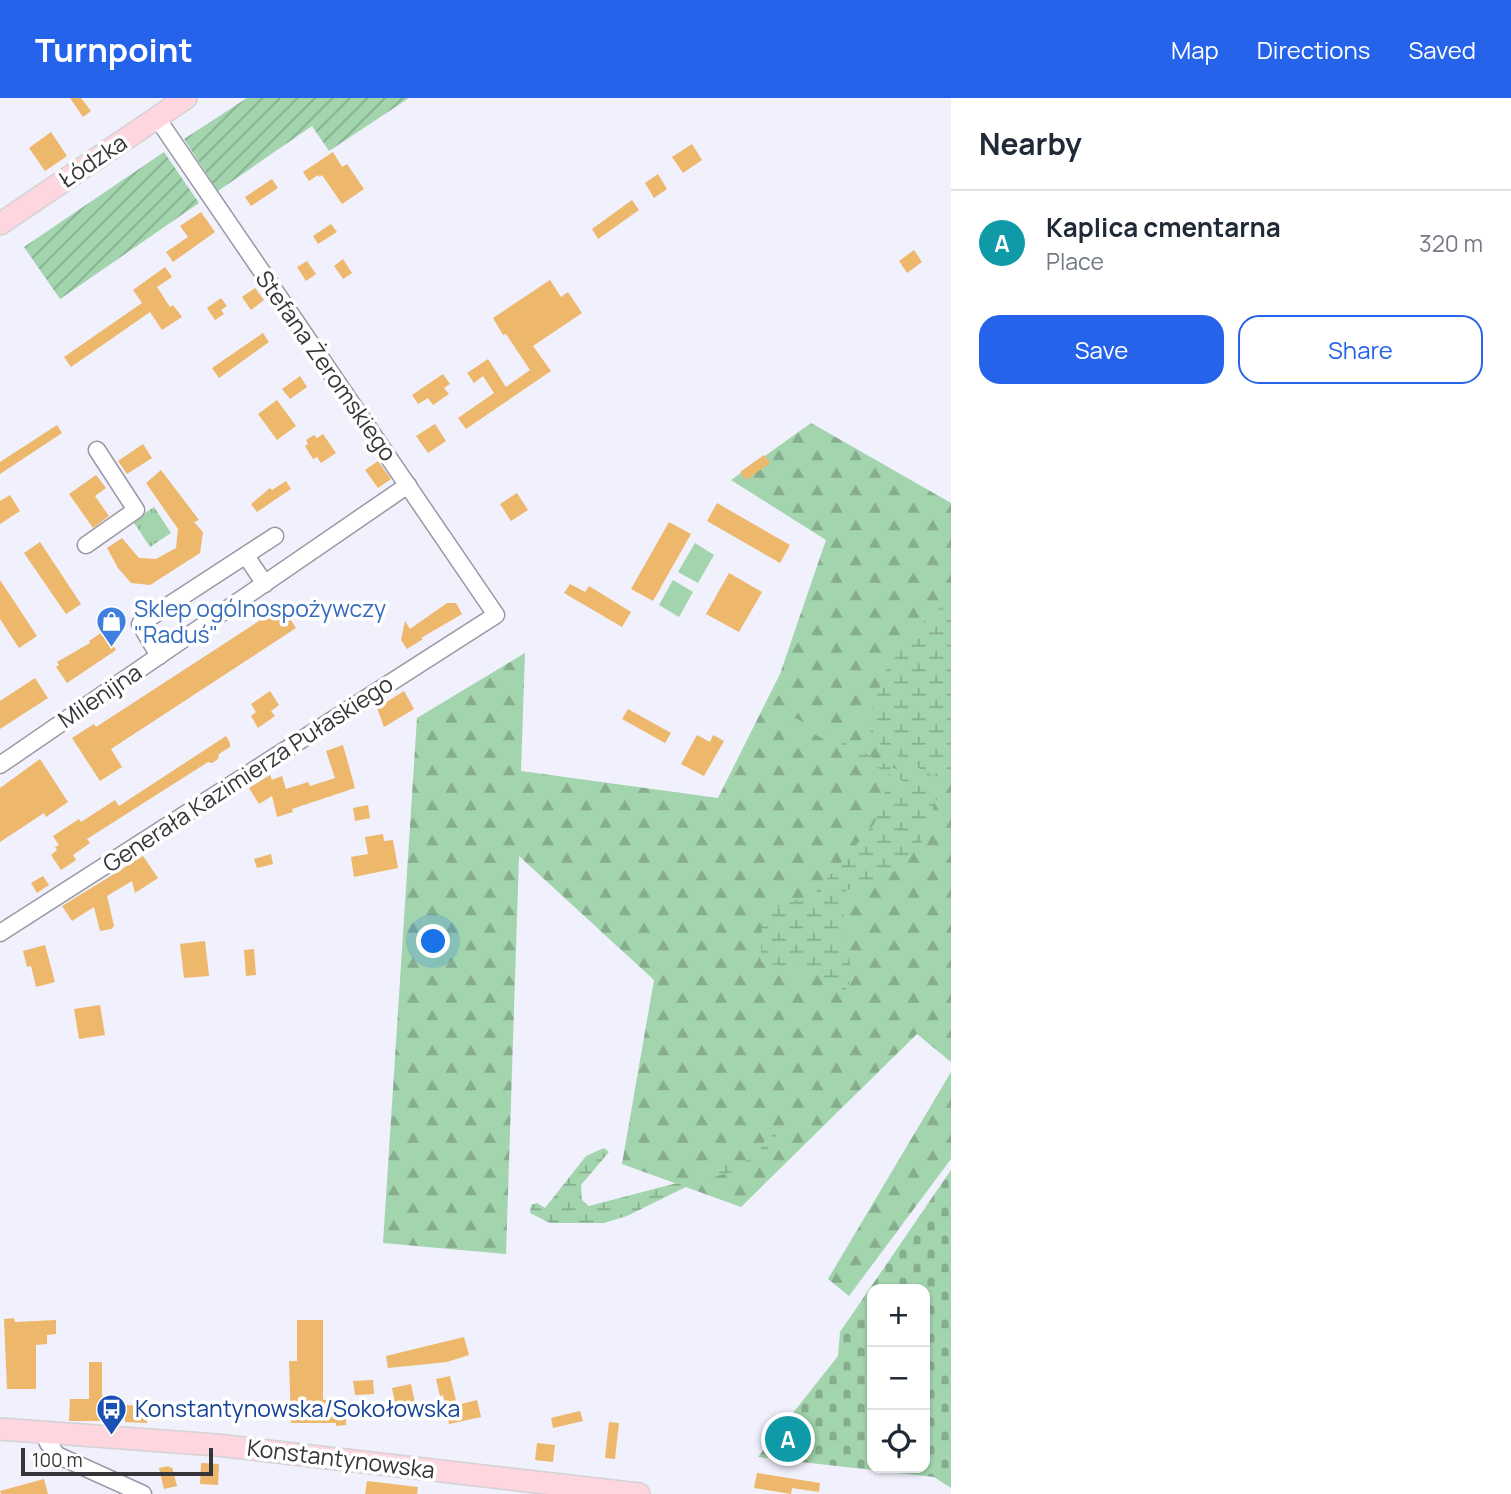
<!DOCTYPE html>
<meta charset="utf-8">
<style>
body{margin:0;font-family:Manrope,sans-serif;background:#f6f6f7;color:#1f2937}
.controls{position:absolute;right:21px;bottom:21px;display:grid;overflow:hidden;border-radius:14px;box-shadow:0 2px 5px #0004}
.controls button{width:63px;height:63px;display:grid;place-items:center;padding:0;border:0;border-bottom:2px solid #e0e1e3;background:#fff;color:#1f2937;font:35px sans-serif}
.scale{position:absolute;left:21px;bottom:18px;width:192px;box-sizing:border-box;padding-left:7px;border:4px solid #36363a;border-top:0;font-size:19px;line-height:24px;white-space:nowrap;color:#36363a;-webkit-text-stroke:5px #fff;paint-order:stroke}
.you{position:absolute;left:434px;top:844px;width:24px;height:24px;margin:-18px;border:5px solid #fff;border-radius:50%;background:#1a73e8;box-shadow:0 0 0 10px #1a73e833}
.badge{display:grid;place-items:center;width:46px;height:46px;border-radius:50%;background:#2563eb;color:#fff;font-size:23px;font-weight:700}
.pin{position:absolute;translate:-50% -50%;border:4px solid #fff;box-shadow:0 2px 7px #0006}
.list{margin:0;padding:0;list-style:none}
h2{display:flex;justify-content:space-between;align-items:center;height:91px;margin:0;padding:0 28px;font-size:30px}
h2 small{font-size:23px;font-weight:400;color:#747a83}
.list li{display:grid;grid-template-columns:46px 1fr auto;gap:21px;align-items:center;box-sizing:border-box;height:105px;padding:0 28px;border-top:2px solid #e0e1e3}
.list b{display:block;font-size:26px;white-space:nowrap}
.list p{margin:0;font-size:23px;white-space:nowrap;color:#747a83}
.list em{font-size:23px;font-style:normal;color:#747a83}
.actions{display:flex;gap:14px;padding:21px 28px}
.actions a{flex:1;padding:16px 0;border:2px solid #2563eb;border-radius:21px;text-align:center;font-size:24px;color:#2563eb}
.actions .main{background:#2563eb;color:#fff}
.icon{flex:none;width:38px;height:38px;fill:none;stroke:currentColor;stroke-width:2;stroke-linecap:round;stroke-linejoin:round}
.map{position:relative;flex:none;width:951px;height:1396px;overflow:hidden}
header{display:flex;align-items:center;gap:42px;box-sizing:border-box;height:98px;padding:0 35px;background:#2563eb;color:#fff}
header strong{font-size:33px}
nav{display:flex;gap:38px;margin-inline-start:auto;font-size:24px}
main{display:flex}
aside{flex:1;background:#fff}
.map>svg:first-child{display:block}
.grass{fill:#a2d4ad}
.forest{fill:url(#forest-firs)}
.wetland{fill:url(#wetland-marsh)}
.cemetery{fill:url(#cemetery-stones);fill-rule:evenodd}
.park{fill:url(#park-tufts)}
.garden{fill:url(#garden-furrows)}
.building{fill:#edb76c}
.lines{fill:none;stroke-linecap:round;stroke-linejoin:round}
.minor-casing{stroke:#9998a3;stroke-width:19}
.major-casing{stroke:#d3d3d4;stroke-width:24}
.minor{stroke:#fff;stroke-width:16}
.major{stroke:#fed6df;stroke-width:21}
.labels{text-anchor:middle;stroke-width:7;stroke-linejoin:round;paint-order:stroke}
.street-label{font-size:23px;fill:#36363a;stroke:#fff}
.shop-label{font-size:23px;fill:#366cbe;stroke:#fff;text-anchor:start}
.transit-label{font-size:23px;fill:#164399;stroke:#fff;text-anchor:start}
</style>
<header>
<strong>Turnpoint</strong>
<nav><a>Map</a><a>Directions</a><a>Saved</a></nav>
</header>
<main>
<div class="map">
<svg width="951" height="1396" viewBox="0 0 951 1396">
<defs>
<pattern id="forest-firs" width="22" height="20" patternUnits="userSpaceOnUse" patternTransform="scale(1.75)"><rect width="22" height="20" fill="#a2d4ad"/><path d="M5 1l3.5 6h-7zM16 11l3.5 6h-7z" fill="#85ad8e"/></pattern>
<pattern id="wetland-marsh" width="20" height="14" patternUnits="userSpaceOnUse" patternTransform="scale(1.75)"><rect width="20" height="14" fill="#a2d4ad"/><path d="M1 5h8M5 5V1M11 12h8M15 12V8" fill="none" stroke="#85ad8e"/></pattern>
<pattern id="cemetery-stones" width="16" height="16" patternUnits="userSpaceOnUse" patternTransform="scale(1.75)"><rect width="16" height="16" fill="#a2d4ad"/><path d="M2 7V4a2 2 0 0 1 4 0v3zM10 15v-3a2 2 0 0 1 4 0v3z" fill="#85ad8e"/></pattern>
<pattern id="park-tufts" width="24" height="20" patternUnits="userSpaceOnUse" patternTransform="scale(1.75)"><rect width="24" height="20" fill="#a2d4ad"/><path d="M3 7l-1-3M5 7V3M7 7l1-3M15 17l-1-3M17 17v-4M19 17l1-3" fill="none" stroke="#85ad8e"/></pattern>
<pattern id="garden-furrows" width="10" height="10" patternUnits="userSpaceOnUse" patternTransform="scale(1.75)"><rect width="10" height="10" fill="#a2d4ad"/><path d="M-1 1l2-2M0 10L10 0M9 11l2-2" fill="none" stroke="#85ad8e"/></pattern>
</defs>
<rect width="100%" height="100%" fill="#f1f0fd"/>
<g class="grass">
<polygon points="695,445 714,457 698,485 678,474"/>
<polygon points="673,482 693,494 679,519 659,507"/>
</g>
<g class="forest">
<polygon points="811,325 951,405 951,964 917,936 741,1109 622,1066 654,882 519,758 506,1156 383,1145 417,620 525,555 521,673 718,700 780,576 826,442 731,382"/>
<polygon points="951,974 951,1061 849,1198 828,1181"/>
</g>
<g class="wetland">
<polygon points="951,501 951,683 929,676 884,650 866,627 887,570 922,525"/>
<polygon points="795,620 951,699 951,709 935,701 928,735 902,770 845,793 842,842 854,877 843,895 829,888 818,874 761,864 762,815 815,795 874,726 888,685 910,687 788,622"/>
<polygon points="769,1034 776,1036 769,1058 763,1067 700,1082 627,1118 604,1125 550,1125 530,1115 531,1107 537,1105 545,1110 586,1058 604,1050 609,1054 581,1087 582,1102 589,1108 700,1079 717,1070 761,1059 761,1050"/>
</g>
<path class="cemetery" d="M951,1072V1390L934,1379L758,1359L838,1258L840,1234ZM872,1191H925V1370H872Z"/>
<polygon class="park" points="154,409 171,435 150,449 133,423"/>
<g class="garden">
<polygon points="247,0 409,0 329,53 312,28 218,93 184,41"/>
<polygon points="164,54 199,105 60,201 24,149"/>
</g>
<g class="building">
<polygon points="70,0 81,0 91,13 83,19"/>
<polygon points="51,34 67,58 45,73 29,50"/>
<polygon points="692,46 702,62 683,75 672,59"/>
<polygon points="333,54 342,69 347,66 364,91 342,106 322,77 319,79 318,77 309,83 303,74"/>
<polygon points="658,76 667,91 654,100 645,85"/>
<polygon points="272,81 278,90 251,108 245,99"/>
<polygon points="632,102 639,112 598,141 592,131"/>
<polygon points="201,114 215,134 173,164 166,154 188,139 180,128"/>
<polygon points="331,126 337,134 318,146 313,138"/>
<polygon points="914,152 922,164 907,175 899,163"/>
<polygon points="343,161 352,175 343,181 334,168"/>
<polygon points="307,163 316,176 306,183 297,169"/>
<polygon points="165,169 172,179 157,189 170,209 173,207 182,219 162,232 150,214 71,269 64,259 142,205 133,192"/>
<polygon points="550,182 561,199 568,194 582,215 533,248 551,273 466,331 458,320 494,295 483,278 474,285 467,275 488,261 506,289 530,272 506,236 503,237 493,220"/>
<polygon points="255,190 264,202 251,212 242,199"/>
<polygon points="221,200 227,208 221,212 224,216 215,222 207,210"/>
<polygon points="263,235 269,244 219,280 212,270"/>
<polygon points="443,276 450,286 444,290 449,296 433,307 428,300 418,306 412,297"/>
<polygon points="300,278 307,289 290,301 282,291"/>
<polygon points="277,302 296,328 277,342 258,316"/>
<polygon points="435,326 446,343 428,355 416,338"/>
<polygon points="57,327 62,335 0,376 0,364"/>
<polygon points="323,336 336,355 321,365 317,359 313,361 305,348 308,346 306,342 314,337 317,340"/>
<polygon points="143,346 152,360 127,376 118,363"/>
<polygon points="764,357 770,365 746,382 740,374"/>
<polygon points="378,363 391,381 378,390 365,372"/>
<polygon points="161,372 199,422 194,424 203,434 200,455 150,487 131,485 118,470 107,450 122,440 139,460 156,461 176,450 178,431 146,385"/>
<polygon points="96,377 106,390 95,398 109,418 93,430 69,396"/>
<polygon points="286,383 291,391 257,414 251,406 270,390 272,392"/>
<polygon points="517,395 528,412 511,423 500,406"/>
<polygon points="10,397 20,413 0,426 0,403"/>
<polygon points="717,405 790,447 780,465 707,423"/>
<polygon points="669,424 691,436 653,503 631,491"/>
<polygon points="40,444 81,506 66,516 24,455"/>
<polygon points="729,475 762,494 739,534 706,516"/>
<polygon points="0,482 37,538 19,550 0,521"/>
<polygon points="570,486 585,494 589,488 631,514 622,529 564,495"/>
<polygon points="447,505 456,505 462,516 421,540 423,541 407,551 401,542 405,523 410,531"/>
<polygon points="282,508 296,530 111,651 122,669 100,683 72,640 94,626 96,629"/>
<polygon points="101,535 102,538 105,536 116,552 67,585 56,569 59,567 57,564 90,545 89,543"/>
<polygon points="35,580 48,600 0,631 0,603"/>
<polygon points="270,593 279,607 271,613 275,618 258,630 251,618 256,614 251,606"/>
<polygon points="404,593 414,611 384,629 377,610"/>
<polygon points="628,611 671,635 665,645 622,621"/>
<polygon points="697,637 710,644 713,637 724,643 704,678 681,666"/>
<polygon points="226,638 230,645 230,649 219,656 218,661 212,665 208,664 87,741 90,745 73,757 76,762 61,772 51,757 57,752 55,749 59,747 53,738 79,721 81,724 115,702 119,708"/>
<polygon points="343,647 355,690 292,711 293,714 277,719 272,698 259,706 249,690 270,677 272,682 282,678 286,691 308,684 310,688 335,680 326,653"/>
<polygon points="40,661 68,704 46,719 44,715 0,744 0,690"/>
<polygon points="368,707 370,720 355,723 353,710"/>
<polygon points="383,736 384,743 393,742 398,770 354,779 351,759 368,756 365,739"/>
<polygon points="271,756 273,766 257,770 254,761"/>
<polygon points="143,758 158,780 135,795 132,783 107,798 114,828 111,831 100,833 94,809 72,823 62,808"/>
<polygon points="43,778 49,787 37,795 31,785"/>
<polygon points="205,843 209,878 184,880 180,846"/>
<polygon points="45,847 55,884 36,889 31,868 27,869 23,853"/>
<polygon points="254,851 256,877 246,878 244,852"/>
<polygon points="100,907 105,937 79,941 74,911"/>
<polygon points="14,1220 15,1224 56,1222 56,1236 47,1237 47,1246 36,1247 36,1291 7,1291 4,1221"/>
<polygon points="297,1222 323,1222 323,1302 346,1300 346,1327 336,1328 336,1325 291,1325 289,1263 297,1263"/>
<polygon points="464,1239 469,1257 447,1264 388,1270 386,1258"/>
<polygon points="89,1264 102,1264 102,1312 106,1312 106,1323 69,1323 70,1301 89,1301"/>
<polygon points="450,1278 457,1307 477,1302 481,1319 449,1326 443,1297 440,1298 436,1281"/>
<polygon points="373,1282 374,1296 355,1297 353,1283"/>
<polygon points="411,1286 415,1305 396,1309 392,1290"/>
<polygon points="125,1307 148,1308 147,1325 125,1324"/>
<polygon points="580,1313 583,1323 553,1330 551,1320"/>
<polygon points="793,1322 805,1330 782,1359 773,1352"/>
<polygon points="609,1324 619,1325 615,1361 605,1360"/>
<polygon points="537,1345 555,1347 553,1364 535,1362"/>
<polygon points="201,1365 219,1366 218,1387 200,1386"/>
<polygon points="169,1368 170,1370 172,1369 177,1388 164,1391 159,1370"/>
<polygon points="757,1375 820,1385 819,1394 792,1390 791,1396 754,1390"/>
<polygon points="44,1381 48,1396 1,1396 0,1393"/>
<polygon points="367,1383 418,1389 417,1396 365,1396"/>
</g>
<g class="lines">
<defs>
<g id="minor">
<polyline points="86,447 136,412 97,352"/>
<polyline points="246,458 265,486"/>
<polyline points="159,558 140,526 275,438"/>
<polyline points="0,667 408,387"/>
<polyline points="0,835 496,517 157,20"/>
<polyline points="43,1334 48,1345 57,1357 143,1396"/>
</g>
<g id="major">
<polyline points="0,126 186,0"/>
<polyline points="0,1331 217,1347 639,1396"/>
</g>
</defs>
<use href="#minor" class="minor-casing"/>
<use href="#major" class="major-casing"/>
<use href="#minor" class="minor"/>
<use href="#major" class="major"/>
</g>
<defs>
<symbol id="shop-pin" viewBox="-11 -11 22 30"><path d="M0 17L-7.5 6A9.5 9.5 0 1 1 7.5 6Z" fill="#3f7fe0" stroke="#fff"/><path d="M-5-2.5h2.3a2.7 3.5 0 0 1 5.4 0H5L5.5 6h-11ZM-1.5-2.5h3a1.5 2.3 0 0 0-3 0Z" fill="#fff"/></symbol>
<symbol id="bus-pin" viewBox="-11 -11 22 30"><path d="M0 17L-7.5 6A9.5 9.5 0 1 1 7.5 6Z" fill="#1a4fb4" stroke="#fff"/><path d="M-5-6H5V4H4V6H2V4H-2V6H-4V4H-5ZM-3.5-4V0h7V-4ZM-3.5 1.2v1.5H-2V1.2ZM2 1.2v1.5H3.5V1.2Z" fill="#fff"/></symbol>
</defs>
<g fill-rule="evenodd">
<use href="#shop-pin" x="94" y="506" width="35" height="47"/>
<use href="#bus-pin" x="94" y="1294" width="35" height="47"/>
</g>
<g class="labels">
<g class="street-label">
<text transform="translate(93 63) rotate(-34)" y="8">Łódzka</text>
<text transform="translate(326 268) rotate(55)" y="8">Stefana Żeromskiego</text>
<text transform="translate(100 598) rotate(-34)" y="8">Milenijna</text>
<text transform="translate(248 676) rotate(-33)" y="8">Generała Kazimierza Pułaskiego</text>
<text transform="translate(341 1361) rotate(7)" y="8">Konstantynowska</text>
</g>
<g class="shop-label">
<text x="134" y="519">Sklep ogólnospożywczy<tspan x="134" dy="26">"Raduś"</tspan></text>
</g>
<g class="transit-label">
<text x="135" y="1319">Konstantynowska/Sokołowska</text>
</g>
</g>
</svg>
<div class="controls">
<button>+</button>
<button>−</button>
<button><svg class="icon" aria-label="locate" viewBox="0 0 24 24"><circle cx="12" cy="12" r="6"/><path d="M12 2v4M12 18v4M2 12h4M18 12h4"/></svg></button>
</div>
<div class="scale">100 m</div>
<div class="you"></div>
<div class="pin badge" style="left:788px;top:1341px;background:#0f9aa8">A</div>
</div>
<aside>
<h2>Nearby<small></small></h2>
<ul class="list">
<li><span class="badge" style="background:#0f9aa8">A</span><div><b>Kaplica cmentarna</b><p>Place</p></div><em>320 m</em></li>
</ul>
<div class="actions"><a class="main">Save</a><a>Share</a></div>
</aside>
</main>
